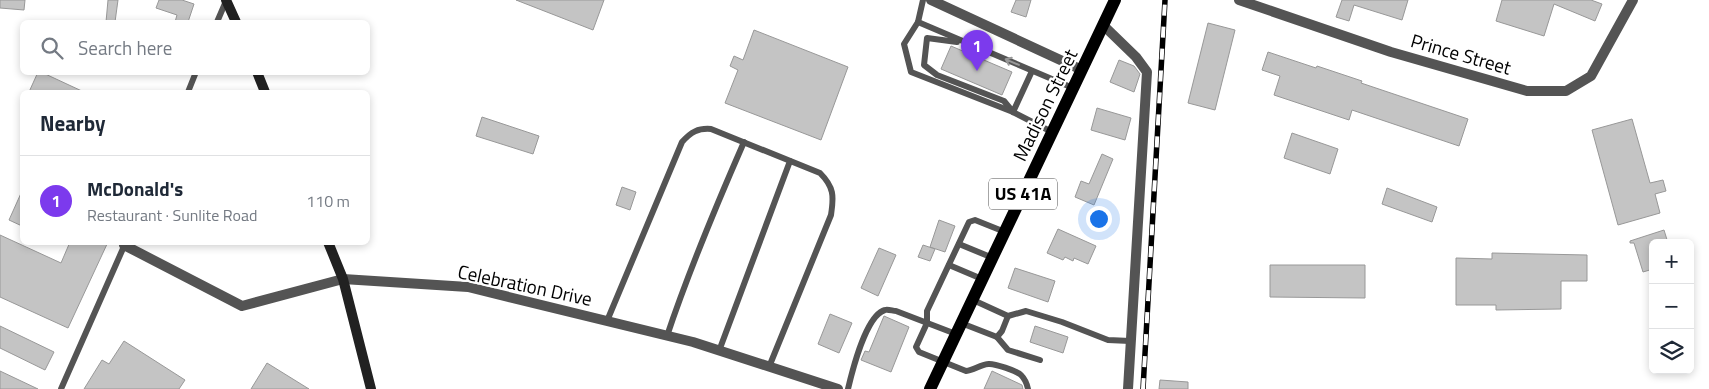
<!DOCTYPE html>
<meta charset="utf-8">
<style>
body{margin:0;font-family:"Titillium Web",sans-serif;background:#f6f6f7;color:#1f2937}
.controls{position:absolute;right:15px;bottom:15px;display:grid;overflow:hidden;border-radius:8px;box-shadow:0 2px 8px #0003}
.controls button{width:45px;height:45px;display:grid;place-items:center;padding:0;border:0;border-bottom:1px solid #e0e1e3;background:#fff;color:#1f2937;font:25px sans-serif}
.you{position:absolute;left:1098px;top:218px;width:18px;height:18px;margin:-12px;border:4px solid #fff;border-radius:50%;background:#1a73e8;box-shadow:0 0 0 8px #1a73e833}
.badge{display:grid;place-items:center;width:32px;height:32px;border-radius:50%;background:#7c3aed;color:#fff;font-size:16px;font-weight:700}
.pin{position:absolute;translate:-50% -41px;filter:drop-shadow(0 1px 2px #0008)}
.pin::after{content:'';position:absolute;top:26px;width:18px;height:15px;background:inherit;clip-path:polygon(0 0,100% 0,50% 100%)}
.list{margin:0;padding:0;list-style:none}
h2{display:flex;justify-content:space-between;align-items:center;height:65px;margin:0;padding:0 20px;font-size:21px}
h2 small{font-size:16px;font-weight:400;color:#747a83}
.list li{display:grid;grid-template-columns:32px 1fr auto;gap:15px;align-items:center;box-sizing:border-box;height:90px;padding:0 20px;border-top:1px solid #e0e1e3}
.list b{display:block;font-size:19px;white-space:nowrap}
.list p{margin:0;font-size:16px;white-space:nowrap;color:#747a83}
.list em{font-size:16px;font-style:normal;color:#747a83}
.icon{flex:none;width:28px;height:28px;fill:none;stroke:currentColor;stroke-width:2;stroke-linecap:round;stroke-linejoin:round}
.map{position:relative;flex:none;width:1709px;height:389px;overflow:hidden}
.search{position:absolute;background:#fff;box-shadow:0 2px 8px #0003;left:20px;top:20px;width:350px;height:55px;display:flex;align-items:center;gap:12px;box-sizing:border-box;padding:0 18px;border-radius:8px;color:#747a83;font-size:19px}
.panel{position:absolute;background:#fff;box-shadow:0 2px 8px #0003;left:20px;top:90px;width:350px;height:155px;border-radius:8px}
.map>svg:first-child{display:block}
.building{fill:#c4c4c4;stroke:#989898}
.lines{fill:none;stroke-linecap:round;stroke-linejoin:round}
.lane{stroke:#545454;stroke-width:6}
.street{stroke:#545454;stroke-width:10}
.secondary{stroke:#212121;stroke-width:10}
.primary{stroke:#000;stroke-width:12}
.rail-casing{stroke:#000;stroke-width:5.5}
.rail{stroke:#fff;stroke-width:4;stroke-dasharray:11;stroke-linecap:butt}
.oneway{stroke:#989898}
.labels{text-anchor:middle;stroke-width:4.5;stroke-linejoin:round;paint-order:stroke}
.shield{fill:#fff;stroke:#4c4c4c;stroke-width:1}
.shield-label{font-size:18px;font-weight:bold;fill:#000}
.street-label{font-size:19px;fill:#000;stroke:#fff}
</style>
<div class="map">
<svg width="1709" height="389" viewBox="0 0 1709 389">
<rect width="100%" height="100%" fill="#fff"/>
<g class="building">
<polygon points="0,0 25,0 24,10 0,8"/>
<polygon points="108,0 118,0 115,22 106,22"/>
<polygon points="159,0 182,0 194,4 188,22 175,22 177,15 156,8"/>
<polygon points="516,0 604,0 593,30"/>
<polygon points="1016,0 1031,0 1026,17 1011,12"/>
<polygon points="1342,0 1408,0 1402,20 1354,5 1349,21 1336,17"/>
<polygon points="1502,0 1591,0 1602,4 1595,21 1554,4 1544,36 1496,21"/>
<polygon points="1208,23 1235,30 1215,110 1188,103"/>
<polygon points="754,30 848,67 821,140 725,103 738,70 730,66 734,56 743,60"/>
<polygon points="951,46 1012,72 1002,95 941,69"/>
<polygon points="1268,52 1316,68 1317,66 1362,81 1361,83 1468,119 1459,146 1352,110 1349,120 1274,95 1280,76 1262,70"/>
<polygon points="1119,60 1134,66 1140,74 1134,92 1110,82"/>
<polygon points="38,72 41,72 84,92 29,92"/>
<polygon points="1097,108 1131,118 1125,140 1091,130"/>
<polygon points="482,117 539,136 533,154 476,136"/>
<polygon points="1632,119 1650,183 1663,180 1666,191 1655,194 1660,213 1618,225 1592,130"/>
<polygon points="1292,133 1338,149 1330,174 1284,158"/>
<polygon points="1102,154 1113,159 1094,205 1075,197 1081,181 1089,184"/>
<polygon points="622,187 636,192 630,210 616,205"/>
<polygon points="1387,188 1437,207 1432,222 1382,204"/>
<polygon points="22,191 22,226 9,220"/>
<polygon points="939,220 955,226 945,252 930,247"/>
<polygon points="1058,229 1096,246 1088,264 1074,258 1073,261 1065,257 1063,260 1047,253"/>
<polygon points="1664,230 1668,243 1653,243 1653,269 1643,272 1634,243 1630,243 1630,241"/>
<polygon points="0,235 61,263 70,242 108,242 68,328 0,297"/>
<polygon points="923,245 935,249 930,261 918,257"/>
<polygon points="879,248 896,255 878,296 861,288"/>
<polygon points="1492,253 1587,255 1587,281 1561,281 1561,309 1496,310 1496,305 1456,305 1456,258 1492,259"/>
<polygon points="1270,265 1365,265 1365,298 1270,297"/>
<polygon points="1015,268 1055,281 1048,302 1008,288"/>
<polygon points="830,314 852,323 839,353 818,344"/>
<polygon points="884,316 909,327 891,372 861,360 865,351 869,352"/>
<polygon points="0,326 54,352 45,370 0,348"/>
<polygon points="1035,326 1068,337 1063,353 1030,342"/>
<polygon points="124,341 185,380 179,389 84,389 102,360 109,364"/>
<polygon points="267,363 309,389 251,389"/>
<polygon points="0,371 38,389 0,389"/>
<polygon points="992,371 1022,385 1023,389 984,389"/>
<polygon points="1160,380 1188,382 1188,389 1159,389"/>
</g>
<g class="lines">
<g class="lane">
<polyline points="217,22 226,1"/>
<polyline points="918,22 923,0"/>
<polyline points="957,42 927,38 924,65 937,75 1004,101 1013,112 1032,71"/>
<polyline points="188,92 196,72"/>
<polyline points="1052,132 1013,112 911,72 904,44 918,22 1073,88"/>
<path d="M1005,232L975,220L969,222L927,311V323L916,347L919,352L966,371C974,370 980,365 988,364C994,363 1017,371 1021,375C1025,379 1027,384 1028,389"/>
<polyline points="959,244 993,258"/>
<polyline points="949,265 982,279"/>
<polyline points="973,300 1008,316 1026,311 1062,322 1108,340 1130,341"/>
<path d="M607,321L682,142C691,132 698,128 711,129L820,173C834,187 834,196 831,215L769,367"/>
<polyline points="961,323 997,337 1002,331 1008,316"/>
<path d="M667,336C689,270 716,206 744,142"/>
<polyline points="997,337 1008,350 1040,360"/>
<polyline points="719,351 790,161"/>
<polyline points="61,389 125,244"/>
<path d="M848,389C852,372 866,315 885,310C888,309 893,311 896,311L956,334"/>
</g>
<g class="street">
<polyline points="931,0 1082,70"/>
<polyline points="1239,0 1391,52 1527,91 1566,91 1591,76 1633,0"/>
<polyline points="1104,26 1136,57 1147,72 1128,389"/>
<polyline points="124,245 242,306 343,279 468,287 693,342 838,389"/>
</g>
<g class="secondary">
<polyline points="226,0 236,22"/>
<polyline points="257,72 265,92"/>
<polyline points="328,242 343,279 371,389"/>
</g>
<polyline class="primary" points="930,389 1115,0"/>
<defs>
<polyline id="rail" points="1143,389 1165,0"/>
</defs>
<use href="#rail" class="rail-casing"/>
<use href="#rail" class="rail"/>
</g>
<defs><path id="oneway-shaft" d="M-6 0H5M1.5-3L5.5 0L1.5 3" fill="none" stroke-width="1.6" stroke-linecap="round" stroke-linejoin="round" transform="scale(1.25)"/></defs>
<use class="oneway" href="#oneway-shaft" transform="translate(1012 62) rotate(-157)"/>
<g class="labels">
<rect class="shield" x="989" y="178.5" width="68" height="31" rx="4"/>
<g class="shield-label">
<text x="1023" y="200">US 41A</text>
</g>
<g class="street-label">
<text transform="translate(1461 54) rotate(16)" y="7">Prince Street</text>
<text transform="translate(1045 105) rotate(-64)" y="7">Madison Street</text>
<text transform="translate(525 285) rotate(12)" y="7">Celebration Drive</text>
</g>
</g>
</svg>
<div class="controls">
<button>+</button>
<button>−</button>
<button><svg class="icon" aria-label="layers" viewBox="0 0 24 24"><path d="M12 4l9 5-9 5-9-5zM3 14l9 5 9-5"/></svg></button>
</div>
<div class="you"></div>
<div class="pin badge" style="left:977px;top:71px">1</div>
<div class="search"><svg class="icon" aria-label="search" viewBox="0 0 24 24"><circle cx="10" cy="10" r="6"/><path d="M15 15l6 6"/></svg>Search here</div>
<section class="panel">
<h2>Nearby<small></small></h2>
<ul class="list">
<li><span class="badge">1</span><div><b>McDonald's</b><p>Restaurant · Sunlite Road</p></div><em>110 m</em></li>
</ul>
</section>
</div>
